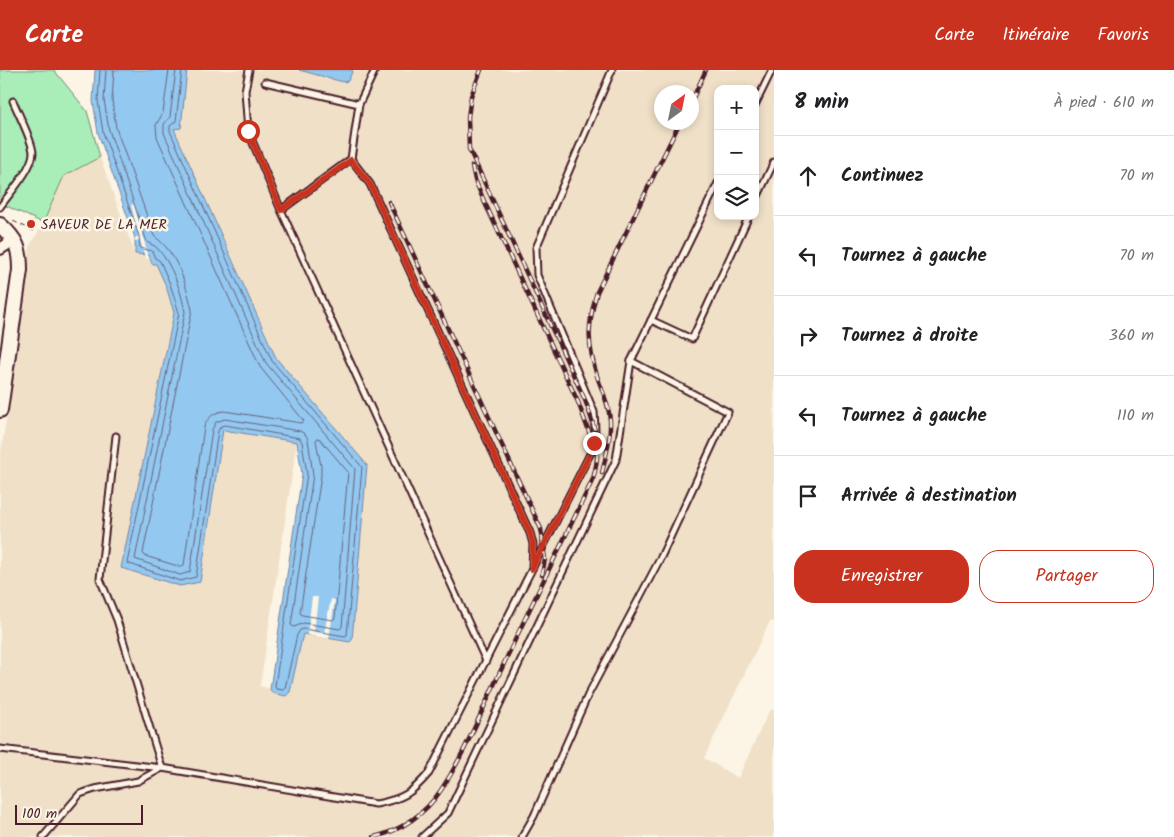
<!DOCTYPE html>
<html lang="fr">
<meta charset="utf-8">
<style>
body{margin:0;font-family:Kalam,sans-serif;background:#f2f2f2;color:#202124}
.controls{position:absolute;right:15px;top:15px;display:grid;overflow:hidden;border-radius:10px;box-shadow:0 2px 8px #0003}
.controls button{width:45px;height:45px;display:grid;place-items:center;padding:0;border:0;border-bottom:1px solid #e0e0e0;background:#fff;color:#202124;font:25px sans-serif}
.compass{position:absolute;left:654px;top:15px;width:45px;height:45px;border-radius:50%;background:#fff;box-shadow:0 2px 8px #0003;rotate:33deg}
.scale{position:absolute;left:15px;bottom:12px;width:128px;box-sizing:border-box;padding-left:5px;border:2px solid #4a1f2b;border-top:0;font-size:14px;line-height:18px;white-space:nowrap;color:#4a1f2b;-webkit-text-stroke:4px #fcf5e5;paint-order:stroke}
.stop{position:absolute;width:15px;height:15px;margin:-11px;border:4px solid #c8321e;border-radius:50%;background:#fff}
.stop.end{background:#c8321e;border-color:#fff;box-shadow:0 1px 5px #0008}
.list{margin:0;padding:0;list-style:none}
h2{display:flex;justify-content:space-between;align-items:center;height:65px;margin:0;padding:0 20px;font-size:21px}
h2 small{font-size:16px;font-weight:400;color:#757577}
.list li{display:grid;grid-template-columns:32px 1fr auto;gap:15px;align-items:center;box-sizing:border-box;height:80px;padding:0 20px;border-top:1px solid #e0e0e0}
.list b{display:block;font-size:19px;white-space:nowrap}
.list em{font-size:16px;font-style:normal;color:#757577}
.actions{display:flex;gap:10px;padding:15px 20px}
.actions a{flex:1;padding:11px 0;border:1px solid #c8321e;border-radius:20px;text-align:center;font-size:18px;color:#c8321e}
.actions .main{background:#c8321e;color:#fff}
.icon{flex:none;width:28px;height:28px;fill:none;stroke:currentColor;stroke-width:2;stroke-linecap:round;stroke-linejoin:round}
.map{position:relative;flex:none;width:774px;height:767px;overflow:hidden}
header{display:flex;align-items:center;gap:30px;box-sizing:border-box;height:70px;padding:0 25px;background:#c8321e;color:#fff}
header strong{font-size:24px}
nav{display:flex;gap:28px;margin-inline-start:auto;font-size:18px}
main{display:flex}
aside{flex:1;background:#fff}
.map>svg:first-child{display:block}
.built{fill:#f0e0c8;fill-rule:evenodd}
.green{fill:#a9edb8;stroke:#7a8672}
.water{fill:#93c8f1;stroke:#7684a2}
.pier{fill:#fcf5e5}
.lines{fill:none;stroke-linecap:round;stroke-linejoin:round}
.shore{stroke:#67637a;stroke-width:1}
.service-casing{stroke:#4a1f2b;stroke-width:9}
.minor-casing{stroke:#4a1f2b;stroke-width:14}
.secondary-casing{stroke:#4a1f2b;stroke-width:18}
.path{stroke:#4a1f2b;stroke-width:1;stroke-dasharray:5 4;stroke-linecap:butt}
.service{stroke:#fcf5e5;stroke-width:5}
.minor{stroke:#fcf5e5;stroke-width:10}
.secondary{stroke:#fcf5e5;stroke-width:14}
.rail-casing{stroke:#4a1f2b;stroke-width:4.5}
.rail{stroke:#fcf5e5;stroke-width:2.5;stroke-dasharray:8;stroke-linecap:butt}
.route{stroke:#c8321e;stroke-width:6}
.poi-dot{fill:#c8321e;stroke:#fcf5e5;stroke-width:2}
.labels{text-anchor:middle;stroke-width:5;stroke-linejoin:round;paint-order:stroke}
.poi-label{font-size:14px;fill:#4a1f2b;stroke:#fcf5e5;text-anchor:start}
</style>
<header>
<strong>Carte</strong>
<nav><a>Carte</a><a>Itinéraire</a><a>Favoris</a></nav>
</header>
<main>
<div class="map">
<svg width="774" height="767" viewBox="0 0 774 767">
<rect width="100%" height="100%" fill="#fcf5e5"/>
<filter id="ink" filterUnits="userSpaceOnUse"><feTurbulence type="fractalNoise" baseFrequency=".02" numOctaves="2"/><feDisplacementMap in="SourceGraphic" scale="10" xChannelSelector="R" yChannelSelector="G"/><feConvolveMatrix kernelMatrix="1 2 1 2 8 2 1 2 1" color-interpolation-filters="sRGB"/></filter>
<g filter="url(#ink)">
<path class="built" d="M182,0H299L343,12L348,11L353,0H774V552L770,551L704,688L738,708L769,641L774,639V767H0V388L10,324L30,176L43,153L64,106L100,87L135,184L149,185L156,194L166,216L174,243L121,498L200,512L223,360L297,372L260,616L286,624L297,564L367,395L276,289L174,58ZM718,19H755V146H718ZM662,22H692V52H662Z"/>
<polygon class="green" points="0,0 54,0 87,41 100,87 64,106 43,153 0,133"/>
<g class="water">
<polygon points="95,0 187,0 181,58 174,59 276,288 367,395 352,570 350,572 303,564 290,622 286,626 272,623 270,619 302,404 297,372 223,360 200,512 180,516 121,498 174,243 166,216 156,194 152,194 149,185 135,184 135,168 98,63 93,31"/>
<polygon points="299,0 353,0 348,11 343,12"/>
</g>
<g class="pier">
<polygon points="134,134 149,189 147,189 145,187 140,170 135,171 135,168 139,166 131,135"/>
<polygon points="312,527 318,527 314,562 324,563 331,529 335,530 329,569 307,565"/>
</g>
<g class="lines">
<g class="shore">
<polyline points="100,0 98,31 103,62 139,166 140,178 152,181 155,188 160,191 170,214 179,243 127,493 180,511 196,507 218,361 221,356 225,355 300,368 302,372 307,404 275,616 276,619 283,620 285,618 297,565 300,560 304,559 345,566 347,565 362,397 272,291 170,61 170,56 176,51 182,0"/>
<path d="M106,0L104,30L109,60L147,172C150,174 154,175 157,178C172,194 181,220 185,242L135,489L180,505L190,502L212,360L216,352L225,349L300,361L305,364L308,369L313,405L291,555L294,557L304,553L340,559L342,557L355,399L266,293L164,63V54L170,47L176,0"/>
<path d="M114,0L112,30L116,58L154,166C177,182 186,214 192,240L143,483L145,486L181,497L184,495L204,357C207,348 214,342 224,341L301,353L304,351L260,297L157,67L156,55L163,43L169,0"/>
<polygon points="318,368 320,369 348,402 335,548 333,550 302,545 300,543 321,406 321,396 316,371"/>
</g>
<defs>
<g id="service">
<polyline points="249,0 245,21 248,61 281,140 486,591"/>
<polyline points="265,12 359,34"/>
<polyline points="755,35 772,0"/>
<polyline points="351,89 370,114 530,463 533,474 532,496"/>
<polyline points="755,132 774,92"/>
<path d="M0,137C9,124 32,99 33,83C33,72 18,43 13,31"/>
<polyline points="281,140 351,89 359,34 375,0"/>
<polyline points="651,250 692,269 749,146"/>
<path d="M0,679L162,698L376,734C403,729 412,723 429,703L592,380C596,367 595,355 594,342L537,205L536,178L612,0"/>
<polyline points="43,767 80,724 95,719 138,711 162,698 117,550 100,509 116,366"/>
<polyline points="422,767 448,743 616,390 631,291 718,113"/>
<polyline points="522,767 534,746 588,625 661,487 728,342 631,291"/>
</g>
<polyline id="minor" points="0,179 14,170"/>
<path id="secondary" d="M0,155C17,170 20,179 20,200L0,340"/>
</defs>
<use href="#service" class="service-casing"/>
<use href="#minor" class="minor-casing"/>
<use href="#secondary" class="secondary-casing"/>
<polyline class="path" points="13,151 36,162"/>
<use href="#service" class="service"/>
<use href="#minor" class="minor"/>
<use href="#secondary" class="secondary"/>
<defs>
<g id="rail">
<polyline points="692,30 706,0"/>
<polyline points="472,96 475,110 484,131 578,332 589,362 592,378"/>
<polyline points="389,132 541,459 545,489 542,505"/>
<path d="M602,403C606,386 611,367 610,350C609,335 603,322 598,309C587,275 587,255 597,222L680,52"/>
<path d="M374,767C401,761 426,743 441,720C465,684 483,637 502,598C531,534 563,472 593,409C602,378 596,360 585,330L469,79L468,47L471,26L481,0"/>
</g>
</defs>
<use href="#rail" class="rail-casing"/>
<use href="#rail" class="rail"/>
</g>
</g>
<g class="lines" filter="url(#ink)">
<polyline class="route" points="248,61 281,140 351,90 370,114 530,463 533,474 532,499 592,380 594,373"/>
</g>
<circle class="poi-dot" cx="31" cy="154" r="5"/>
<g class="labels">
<g class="poi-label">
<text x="41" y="159">SAVEUR DE LA MER</text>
</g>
</g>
</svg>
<div class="controls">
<button>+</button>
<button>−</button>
<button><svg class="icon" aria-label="layers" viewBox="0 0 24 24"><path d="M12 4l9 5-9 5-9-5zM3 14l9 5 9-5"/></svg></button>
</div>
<svg class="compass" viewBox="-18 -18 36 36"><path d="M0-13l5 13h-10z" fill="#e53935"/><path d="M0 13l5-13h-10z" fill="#757577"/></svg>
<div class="scale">100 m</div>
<div class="stop" style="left:248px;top:61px"></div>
<div class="stop end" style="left:594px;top:373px"></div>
</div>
<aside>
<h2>8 min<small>À pied · 610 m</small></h2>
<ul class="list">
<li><svg class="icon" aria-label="ahead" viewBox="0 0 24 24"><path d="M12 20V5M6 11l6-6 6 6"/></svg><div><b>Continuez</b></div><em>70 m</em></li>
<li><svg class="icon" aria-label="left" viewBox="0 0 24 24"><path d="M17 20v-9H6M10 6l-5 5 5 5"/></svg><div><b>Tournez à gauche</b></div><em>70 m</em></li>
<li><svg class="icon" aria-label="right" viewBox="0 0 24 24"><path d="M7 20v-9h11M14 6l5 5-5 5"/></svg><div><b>Tournez à droite</b></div><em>360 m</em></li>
<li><svg class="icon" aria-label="left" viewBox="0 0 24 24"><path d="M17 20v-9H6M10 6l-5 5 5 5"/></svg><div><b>Tournez à gauche</b></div><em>110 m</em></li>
<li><svg class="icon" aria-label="arrive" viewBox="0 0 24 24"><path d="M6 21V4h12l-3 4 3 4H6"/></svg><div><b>Arrivée à destination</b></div></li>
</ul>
<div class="actions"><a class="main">Enregistrer</a><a>Partager</a></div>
</aside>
</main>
